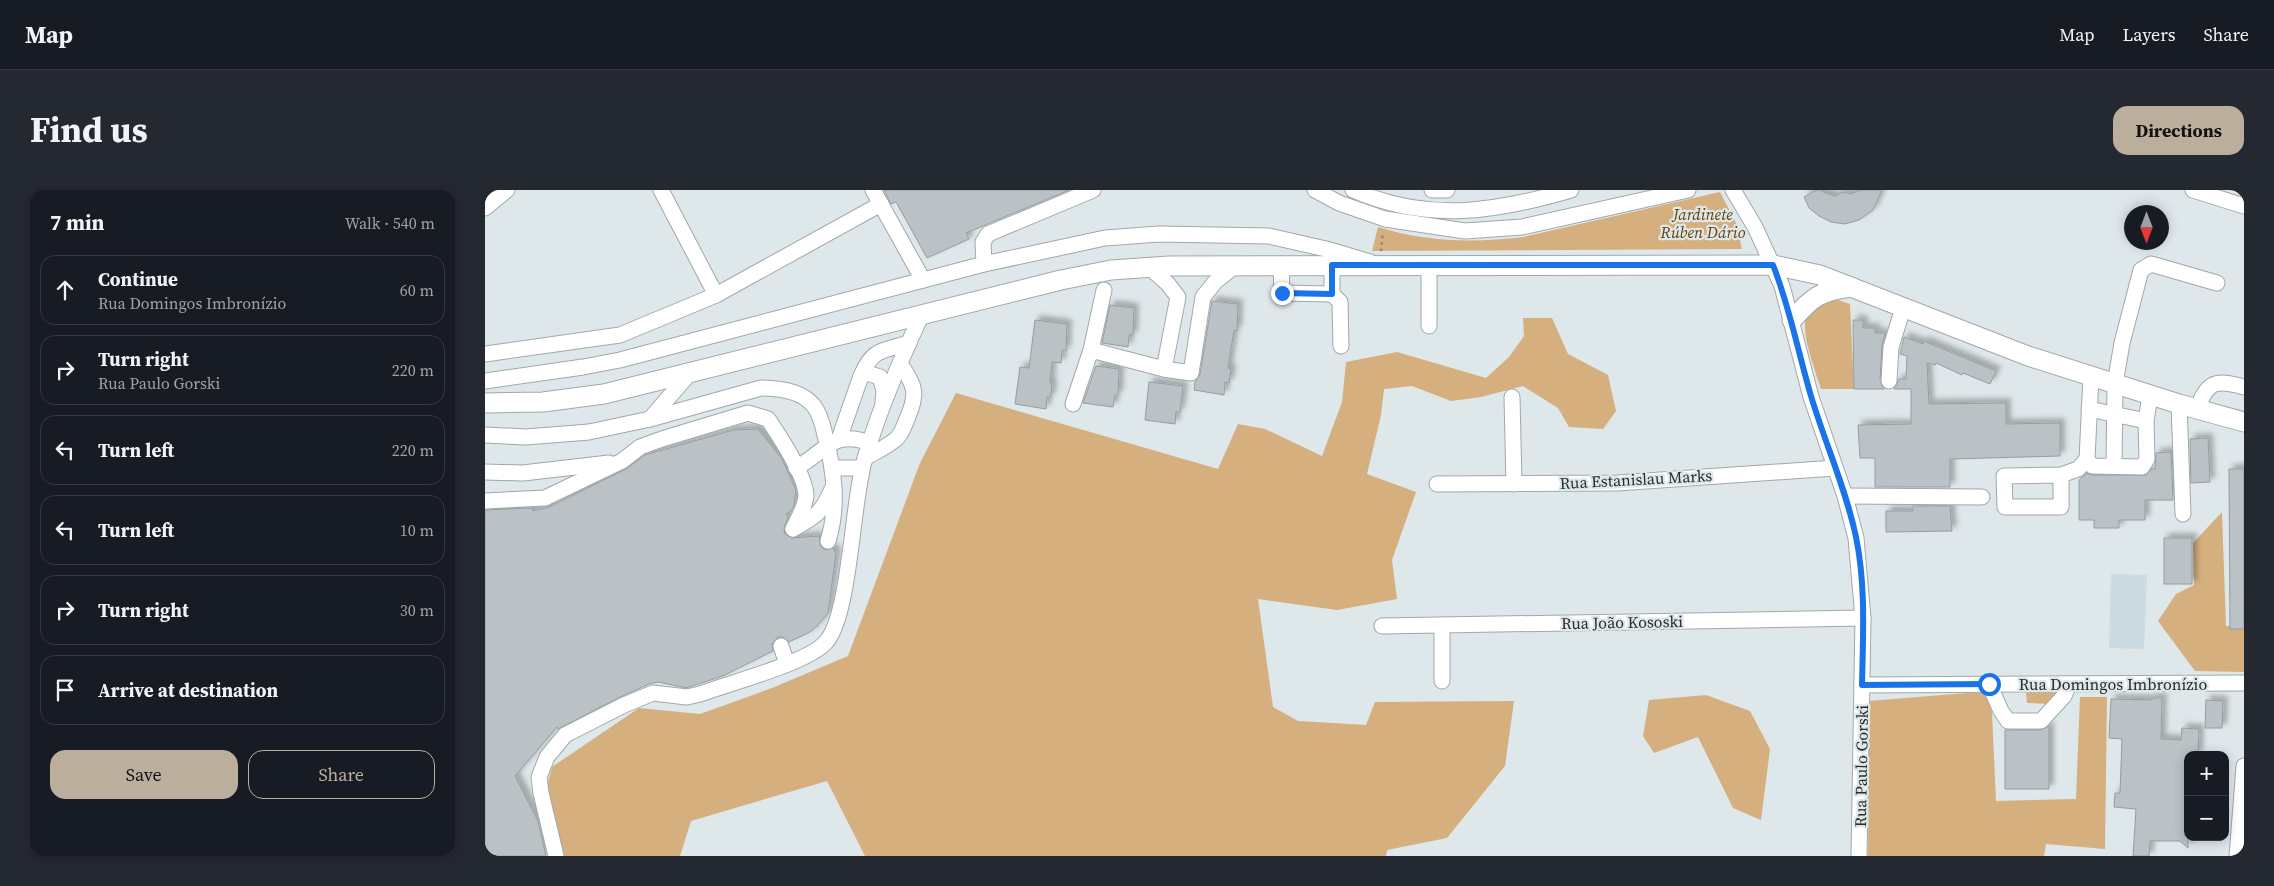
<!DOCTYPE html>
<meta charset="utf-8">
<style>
body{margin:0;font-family:"Source Serif 4",serif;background:#242831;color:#f1f3f6}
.controls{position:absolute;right:15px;bottom:15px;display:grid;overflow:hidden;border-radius:10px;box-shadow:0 2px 12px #0003}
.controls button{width:45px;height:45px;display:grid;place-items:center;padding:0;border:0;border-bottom:1px solid #363941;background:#171b24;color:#f1f3f6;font:25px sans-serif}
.compass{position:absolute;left:1639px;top:15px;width:45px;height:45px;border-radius:50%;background:#171b24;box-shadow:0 2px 12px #0003;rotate:180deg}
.stop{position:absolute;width:15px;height:15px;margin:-11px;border:4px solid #1a73e8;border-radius:50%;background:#fff}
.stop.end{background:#1a73e8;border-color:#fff;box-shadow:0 1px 5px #0008}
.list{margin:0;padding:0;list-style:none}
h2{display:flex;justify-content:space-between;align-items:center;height:65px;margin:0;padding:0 20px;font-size:21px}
h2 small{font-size:16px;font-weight:400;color:#9ea1a6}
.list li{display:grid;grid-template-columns:32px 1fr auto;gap:15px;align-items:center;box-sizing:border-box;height:70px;margin:0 10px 10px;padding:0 10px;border:1px solid #363941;border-radius:15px}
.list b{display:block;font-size:19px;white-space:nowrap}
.list p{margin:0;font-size:16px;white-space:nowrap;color:#9ea1a6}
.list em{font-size:16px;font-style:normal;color:#9ea1a6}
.actions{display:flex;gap:10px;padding:15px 20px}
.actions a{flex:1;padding:11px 0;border:1px solid #bbae9c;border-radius:15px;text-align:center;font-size:18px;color:#bbae9c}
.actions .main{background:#bbae9c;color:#111}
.icon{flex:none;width:28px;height:28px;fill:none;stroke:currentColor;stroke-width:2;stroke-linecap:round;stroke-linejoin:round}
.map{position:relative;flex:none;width:1759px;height:666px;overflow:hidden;border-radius:15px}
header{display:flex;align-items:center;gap:30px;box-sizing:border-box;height:70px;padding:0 25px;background:#171b24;border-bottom:1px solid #363941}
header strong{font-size:24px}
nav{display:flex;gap:28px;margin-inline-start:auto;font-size:18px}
.intro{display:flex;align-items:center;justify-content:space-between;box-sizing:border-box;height:120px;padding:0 30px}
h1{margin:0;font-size:35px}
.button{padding:12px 22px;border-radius:15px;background:#bbae9c;color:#111;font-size:18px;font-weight:700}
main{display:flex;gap:30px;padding:0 30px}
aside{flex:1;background:#171b24;border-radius:15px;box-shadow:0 2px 12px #0003}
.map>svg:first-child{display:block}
.built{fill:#cbdbe1}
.green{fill:#d5af7e}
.building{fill:#bac2c6;stroke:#959da1;filter:url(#shadow)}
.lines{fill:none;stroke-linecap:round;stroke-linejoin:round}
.minor-casing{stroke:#a0a8ab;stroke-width:17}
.major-casing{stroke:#a0a8ab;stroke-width:21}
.path{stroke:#848a8c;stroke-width:2.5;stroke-dasharray:2.5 4;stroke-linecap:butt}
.minor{stroke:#fff;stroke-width:15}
.major{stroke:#fff;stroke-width:19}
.route{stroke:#1a73e8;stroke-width:6}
.labels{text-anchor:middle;stroke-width:4.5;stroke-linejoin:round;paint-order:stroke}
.park-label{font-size:16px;font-style:italic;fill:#664204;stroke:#dee7ea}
.street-label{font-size:16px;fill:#292c2e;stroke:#dee7ea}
</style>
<header>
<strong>Map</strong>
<nav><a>Map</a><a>Layers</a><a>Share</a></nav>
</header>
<div class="intro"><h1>Find us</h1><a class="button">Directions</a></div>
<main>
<aside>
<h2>7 min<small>Walk · 540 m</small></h2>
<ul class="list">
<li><svg class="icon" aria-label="ahead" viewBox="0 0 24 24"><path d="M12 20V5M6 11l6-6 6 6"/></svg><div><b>Continue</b><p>Rua Domingos Imbronízio</p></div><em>60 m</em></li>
<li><svg class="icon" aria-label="right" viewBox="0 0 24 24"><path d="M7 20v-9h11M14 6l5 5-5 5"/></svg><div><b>Turn right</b><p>Rua Paulo Gorski</p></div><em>220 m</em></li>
<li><svg class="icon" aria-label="left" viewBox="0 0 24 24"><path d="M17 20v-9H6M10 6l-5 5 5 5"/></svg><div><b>Turn left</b></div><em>220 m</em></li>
<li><svg class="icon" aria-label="left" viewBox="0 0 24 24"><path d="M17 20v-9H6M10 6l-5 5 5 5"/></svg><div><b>Turn left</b></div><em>10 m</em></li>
<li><svg class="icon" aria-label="right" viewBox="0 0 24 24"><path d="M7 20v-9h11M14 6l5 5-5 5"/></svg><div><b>Turn right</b></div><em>30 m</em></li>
<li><svg class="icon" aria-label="arrive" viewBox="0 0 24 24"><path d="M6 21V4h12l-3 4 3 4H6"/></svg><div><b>Arrive at destination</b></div></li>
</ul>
<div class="actions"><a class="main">Save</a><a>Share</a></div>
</aside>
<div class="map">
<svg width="1759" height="666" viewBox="0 0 1759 666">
<defs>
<filter id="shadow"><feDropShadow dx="4.5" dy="-4.5" stdDeviation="2.5" flood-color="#0004"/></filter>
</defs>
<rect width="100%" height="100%" fill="#dee7ea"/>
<polygon class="built" points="1626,384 1662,385 1659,459 1624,458"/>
<g class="green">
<path d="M1235,2L1251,33L1257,59L887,61L893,37C941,52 988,53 1038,47Z"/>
<path d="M1344,109L1353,110L1365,114L1369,199H1336C1331,182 1314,140 1322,125C1326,119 1338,114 1344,109Z"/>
<polygon points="1038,128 1067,128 1083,164 1123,185 1131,221 1118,239 1084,237 1073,218 1038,196 996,207 966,211 927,196 899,199 896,225 882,284 931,302 907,370 912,409 852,420 773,409 788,517 813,531 881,535 890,512 1029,511 1020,576 962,648 902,660 901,666 380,666 342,591 206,631 195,666 78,666 59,607 67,577 154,518 215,524 287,498 363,466 435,273 471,203 733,279 753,234 780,239 837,266 857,212 861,172 912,162 1001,188 1024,167 1039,146"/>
<polygon points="1737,322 1741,436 1759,436 1759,482 1710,481 1673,431 1691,404 1709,395 1708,353"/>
<polygon points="1506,501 1511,611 1591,609 1595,507 1622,507 1620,659 1561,654 1559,666 1383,666 1384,511"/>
<polygon points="1576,501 1565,514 1542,513 1541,502"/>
<polygon points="1221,505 1265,521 1285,559 1276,630 1248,618 1213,547 1169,563 1158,546 1164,510"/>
</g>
<g class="building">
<polygon points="399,0 584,0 481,43 484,49 442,68 411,12 406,14"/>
<polygon points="1331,0 1336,0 1338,2 1350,6 1358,2 1366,4 1375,0 1397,0 1388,20 1374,30 1360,34 1346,32 1334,26 1324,18 1319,7"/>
<polygon points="727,111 753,114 752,141 749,140 743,178 746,179 744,193 740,192 739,205 709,200 710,192 715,184"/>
<polygon points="625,115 649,118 648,145 644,145 643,157 617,153"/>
<polygon points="550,130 582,134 581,161 577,160 576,173 567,172 565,193 567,193 566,207 562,207 561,219 530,214 535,177 544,178"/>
<polygon points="1368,130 1378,130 1378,138 1390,138 1390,143 1400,143 1397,156 1395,190 1399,199 1369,199"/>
<polygon points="1419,147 1438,154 1439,151 1511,181 1505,194 1478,183 1477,185 1451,173 1450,175 1442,173 1444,214 1521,213 1521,234 1575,233 1575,266 1465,269 1465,297 1390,297 1390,268 1375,268 1373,235 1426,234 1426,199 1409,199 1414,189 1421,189 1422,166 1415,164"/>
<polygon points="611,176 634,179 633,205 630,205 628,217 598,213"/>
<polygon points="664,192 698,196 695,222 691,222 690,234 660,230"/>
<polygon points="273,239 297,269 311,300 309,315 306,321 301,324 303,328 299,338 300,344 307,348 334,346 336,357 341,360 348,358 351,363 343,423 331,437 325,442 304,452 298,447 293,447 287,454 288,461 238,486 201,498 173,492 164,494 135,507 73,539 72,537 30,586 53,631 61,666 0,666 0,320 46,318 48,321 64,317 141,279 160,265 248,240"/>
<polygon points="1723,248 1725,292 1706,293 1705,249"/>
<polygon points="1686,262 1688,310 1660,310 1660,330 1634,330 1634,338 1609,338 1609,330 1594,330 1594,290 1602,283 1607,285 1661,285 1667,279 1670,279 1671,263"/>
<polygon points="1744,279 1759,279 1759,439 1745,439"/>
<polygon points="1428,316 1465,316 1467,341 1401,342 1401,321 1428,321"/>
<rect x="1679" y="348" width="28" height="46"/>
<polygon points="1667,508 1677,508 1676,549 1696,550 1697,538 1714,539 1713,565 1703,565 1701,638 1703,639 1703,658 1695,651 1665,651 1664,666 1648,666 1651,619 1629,617 1630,603 1635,603 1637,549 1624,548 1626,509 1667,510"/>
<polygon points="1721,510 1738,511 1737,538 1720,538"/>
<polygon points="1564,536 1564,599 1520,599 1520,540 1556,540"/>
</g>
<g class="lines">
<defs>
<g id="minor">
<polyline points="176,0 231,105"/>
<polyline points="388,0 438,90"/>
<polyline points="830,0 854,13 900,29 980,41 1037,37 1203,0"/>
<path d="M868,0C943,33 1010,22 1086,0"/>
<polyline points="947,0 962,0"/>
<polyline points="1248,0 1270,37 1297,96 1326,207 1360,306 1371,348 1378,428 1374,666"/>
<polyline points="1708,0 1759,16"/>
<polyline points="0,18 22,0"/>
<polyline points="499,74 498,52 503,44 608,0"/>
<polyline points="796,75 797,103 847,104 847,75"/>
<polyline points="944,75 944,136"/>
<polyline points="664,77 683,94 693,107 679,179"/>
<polyline points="847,104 855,112 856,156"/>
<polyline points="606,160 619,100"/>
<polyline points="0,164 135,145 231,105 396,14"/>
<path d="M376,186C388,158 397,161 424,153"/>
<polyline points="1606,187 1602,269 1607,276 1657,277 1662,269 1661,231 1665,206"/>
<polyline points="0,191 98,177 135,170 499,74 620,48 674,44 784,46 841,59 885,72"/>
<polyline points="1404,191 1406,157 1418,118"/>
<polyline points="1027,207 1029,294"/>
<polyline points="588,214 606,160 679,179 706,183 718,107 730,92 751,75"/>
<polyline points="1694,214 1698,324"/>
<polyline points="1604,219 1661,231"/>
<path d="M1712,219C1723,191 1730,189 1759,197"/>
<path d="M165,229L276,198C295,198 317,201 329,216C335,224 338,236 340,245C349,280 354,316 343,351"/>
<polyline points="0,245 41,247 104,242 165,229 205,183"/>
<polyline points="354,249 376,186 382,183 395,187 399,201 398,212"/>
<path d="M380,268C390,262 402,257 411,249C417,244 419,236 422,229C433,204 431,196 415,174"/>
<polyline points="1629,276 1630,194 1637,153 1656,80 1666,74 1732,93"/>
<path d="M311,278C340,262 348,239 385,253"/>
<polyline points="348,278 377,278"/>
<polyline points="0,282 38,283 124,273"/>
<polyline points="1576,285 1519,286 1520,317 1576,317 1576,285 1593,279 1602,269"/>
<polyline points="952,294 1132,293 1350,278"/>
<polyline points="1360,306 1497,307"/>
<path d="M0,311L60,308L137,271L155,257L177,249L263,223L283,229C295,247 321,286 321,306C320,318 313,328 308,339"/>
<path d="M308,339C330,327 337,323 347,299"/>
<polyline points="957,435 957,491"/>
<polyline points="897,436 1378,428"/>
<polyline points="296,456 302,474"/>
<polyline points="1504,494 1516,521 1523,531 1556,531 1579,506 1584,494"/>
<polyline points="1377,495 1759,493"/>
<path d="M71,666L56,603L54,587L62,567L80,545L139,515L168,503L202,507L215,504C244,493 323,473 341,452C365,425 367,314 379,272C393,221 415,171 437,124"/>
<polyline points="1752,666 1759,576"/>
</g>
<g id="major">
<path d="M1307,130C1327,107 1335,101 1366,97"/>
<polyline points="0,213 58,212 119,204 576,90 626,80 684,76 1288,75 1335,85 1543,166 1694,214 1759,232"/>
</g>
</defs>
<use href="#minor" class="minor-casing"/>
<use href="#major" class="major-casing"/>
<polyline class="path" points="896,61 898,42"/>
<use href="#minor" class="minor"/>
<use href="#major" class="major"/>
</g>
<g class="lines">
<path class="route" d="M797,103L847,104V75H1288C1305,118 1313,162 1326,206C1340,253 1361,299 1371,347C1381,395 1378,446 1377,495L1504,494"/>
</g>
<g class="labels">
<g class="park-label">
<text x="1218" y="30">Jardinete<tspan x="1218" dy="18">Rúben Dário</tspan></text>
</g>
<g class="street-label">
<text transform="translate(1151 289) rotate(-3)" y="6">Rua Estanislau Marks</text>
<text transform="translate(1137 432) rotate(-1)" y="6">Rua João Kososki</text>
<text x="1628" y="500">Rua Domingos Imbronízio</text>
<text transform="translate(1376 576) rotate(-89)" y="6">Rua Paulo Gorski</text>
</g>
</g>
</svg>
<div class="controls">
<button>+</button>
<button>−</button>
</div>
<svg class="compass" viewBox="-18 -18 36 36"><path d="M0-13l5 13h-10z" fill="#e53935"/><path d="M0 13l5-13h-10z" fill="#9ea1a6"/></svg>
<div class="stop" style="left:1504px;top:494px"></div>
<div class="stop end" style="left:797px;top:103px"></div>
</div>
</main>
